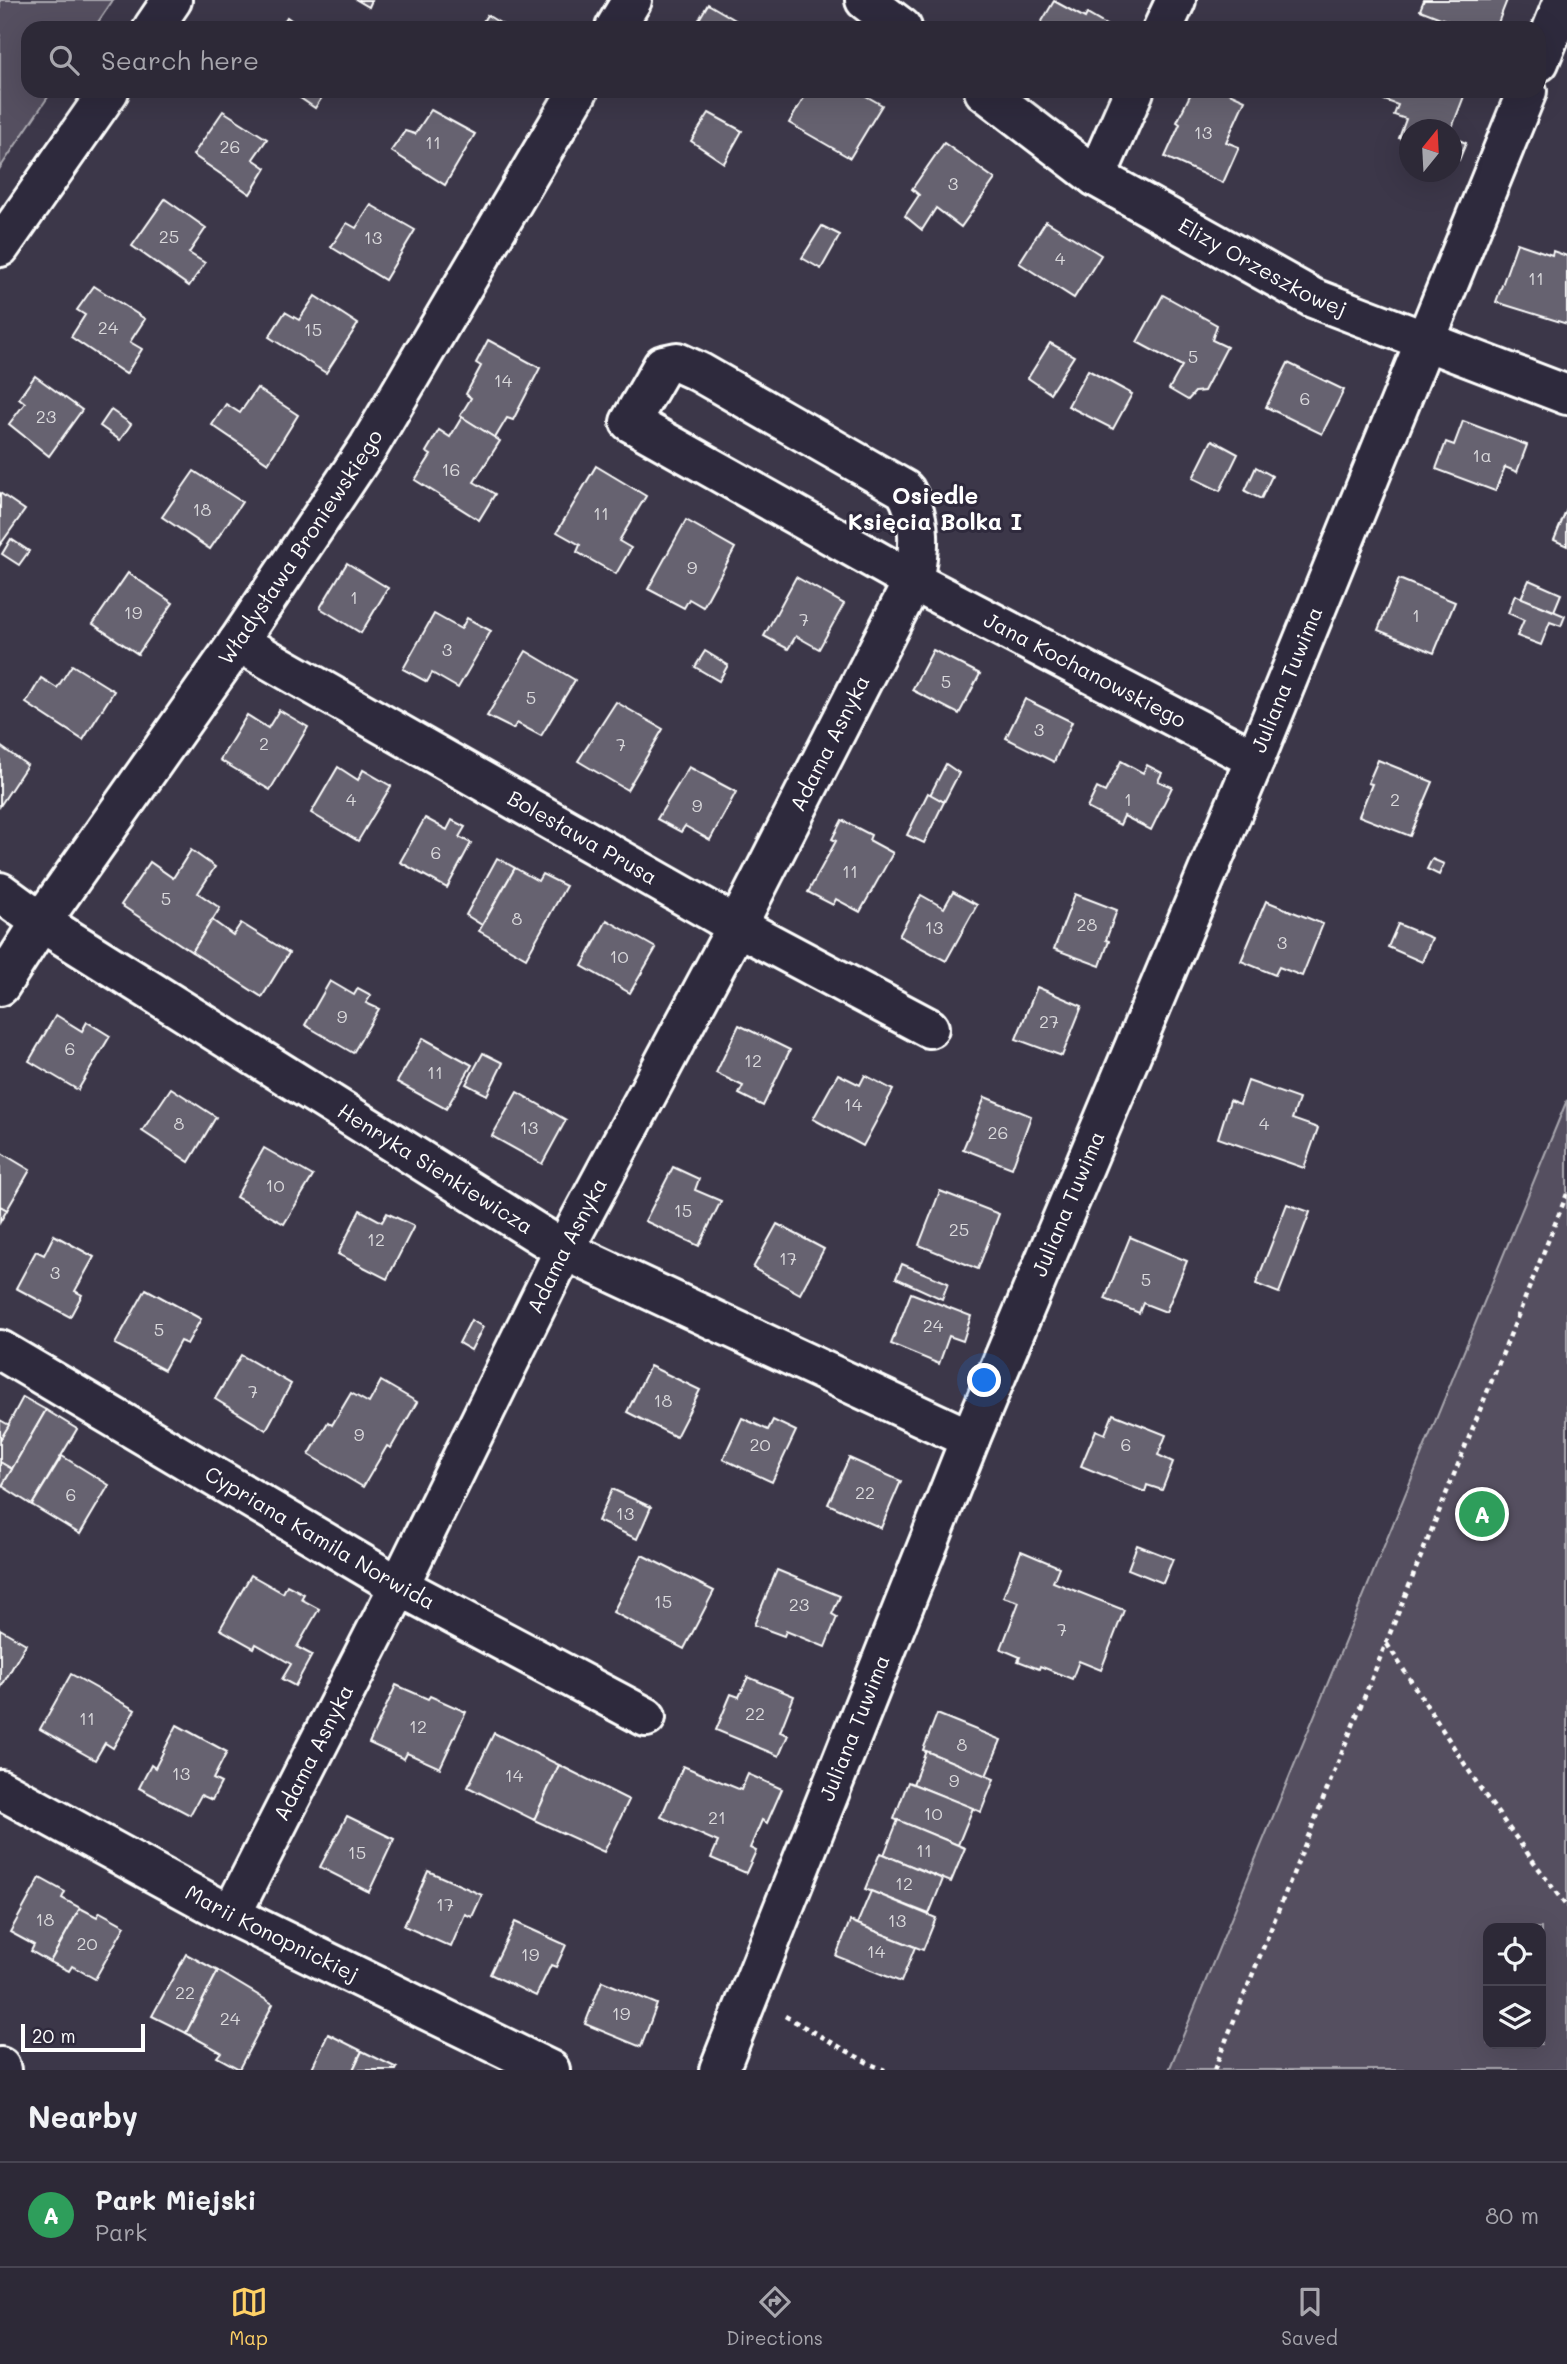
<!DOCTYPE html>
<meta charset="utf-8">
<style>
body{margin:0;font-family:Mali,sans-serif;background:#35313f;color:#f1f3f6}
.controls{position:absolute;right:21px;bottom:21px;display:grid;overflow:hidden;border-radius:14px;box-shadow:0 7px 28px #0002}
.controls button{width:63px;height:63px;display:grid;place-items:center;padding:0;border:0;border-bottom:2px solid #484552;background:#2d2937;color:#f1f3f6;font:35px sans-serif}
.compass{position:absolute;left:1399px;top:119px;width:63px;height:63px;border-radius:50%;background:#2d2937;box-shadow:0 7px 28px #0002;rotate:18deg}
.scale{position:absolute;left:21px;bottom:18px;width:124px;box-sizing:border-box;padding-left:7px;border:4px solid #fff;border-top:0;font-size:19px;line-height:24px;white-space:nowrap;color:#fff;-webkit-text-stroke:5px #2f2a3d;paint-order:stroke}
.you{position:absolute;left:985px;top:1381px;width:24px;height:24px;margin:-18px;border:5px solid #fff;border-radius:50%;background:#1a73e8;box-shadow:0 0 0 10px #1a73e833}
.badge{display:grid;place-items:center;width:46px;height:46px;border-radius:50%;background:#ffd166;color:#fff;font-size:23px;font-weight:700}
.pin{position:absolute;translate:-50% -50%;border:4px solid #fff;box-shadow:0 2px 7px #0006}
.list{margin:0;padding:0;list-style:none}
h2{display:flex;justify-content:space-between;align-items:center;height:91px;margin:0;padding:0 28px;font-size:30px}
h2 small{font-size:23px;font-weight:400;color:#a7a6ad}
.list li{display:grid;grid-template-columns:46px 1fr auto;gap:21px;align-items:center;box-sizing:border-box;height:105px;padding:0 28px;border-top:2px solid #484552}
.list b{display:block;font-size:26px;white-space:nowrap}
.list p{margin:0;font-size:23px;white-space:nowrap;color:#a7a6ad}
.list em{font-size:23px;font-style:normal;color:#a7a6ad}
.icon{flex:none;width:38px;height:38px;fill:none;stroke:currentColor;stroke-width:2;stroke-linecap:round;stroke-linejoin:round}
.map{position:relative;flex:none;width:1567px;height:2070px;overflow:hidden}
.search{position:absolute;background:#2d2937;box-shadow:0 7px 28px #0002;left:21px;right:21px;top:21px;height:77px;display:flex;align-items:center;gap:18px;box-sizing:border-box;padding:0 24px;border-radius:21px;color:#a7a6ad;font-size:26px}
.sheet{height:196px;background:#2d2937}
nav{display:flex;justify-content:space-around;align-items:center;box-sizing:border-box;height:98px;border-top:2px solid #484552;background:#2d2937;font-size:19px;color:#a7a6ad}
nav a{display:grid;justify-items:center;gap:4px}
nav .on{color:#ffd166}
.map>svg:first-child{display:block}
.green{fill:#555060;stroke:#aaa8b0;stroke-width:2;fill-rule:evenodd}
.building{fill:#666270;stroke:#fff;stroke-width:2}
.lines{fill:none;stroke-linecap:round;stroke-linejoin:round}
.street-casing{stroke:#fff;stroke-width:44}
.secondary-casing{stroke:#fff;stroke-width:44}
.path{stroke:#fff;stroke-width:4.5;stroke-dasharray:5 5;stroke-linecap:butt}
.street{stroke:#2f2a3d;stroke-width:38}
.secondary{stroke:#2f2a3d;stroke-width:38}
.labels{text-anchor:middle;stroke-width:6;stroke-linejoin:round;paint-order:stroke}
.number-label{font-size:18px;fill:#d9d8db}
.street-label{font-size:21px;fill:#fff;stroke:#2f2a3d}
.neighbourhood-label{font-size:23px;font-weight:bold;fill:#fff;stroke:#2f2a3d}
</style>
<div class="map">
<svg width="1567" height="2070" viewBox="0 0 1567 2070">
<rect width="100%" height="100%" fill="#3c3749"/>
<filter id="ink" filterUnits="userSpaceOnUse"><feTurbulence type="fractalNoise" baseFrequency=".0143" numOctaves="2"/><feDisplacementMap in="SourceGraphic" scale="14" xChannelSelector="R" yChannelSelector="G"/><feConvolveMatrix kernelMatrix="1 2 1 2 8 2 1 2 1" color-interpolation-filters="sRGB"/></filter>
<g filter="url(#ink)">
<g class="green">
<polygon points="0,0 113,0 94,28 28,28 28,91 52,91 0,168"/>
<path d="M1567,1100V2070H1169ZM1488,1928H1541V2044H1488Z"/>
</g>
<g class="building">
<polygon points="357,0 372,0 369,7"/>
<polygon points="1424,0 1507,0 1496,28 1466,28 1420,10"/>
<polygon points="1054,1 1085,18 1087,14 1111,28 1038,28"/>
<polygon points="708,4 749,28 694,28"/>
<polygon points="487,15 508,28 479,28"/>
<polygon points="287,17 302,28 280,28"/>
<polygon points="290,91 326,91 315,108"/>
<polygon points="808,91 857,91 882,105 850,158 789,123"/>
<polygon points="1192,91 1225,91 1245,100 1226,142 1239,147 1223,183 1165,157 1180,124 1177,122"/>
<polygon points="1388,91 1466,91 1451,130 1410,130 1410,141 1399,138 1406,119 1394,115 1398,105 1384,100"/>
<polygon points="431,110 475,134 445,185 391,151 405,131 415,134"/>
<polygon points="223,111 267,139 253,159 266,168 250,194 193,155"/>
<polygon points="709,113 742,131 724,163 691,141"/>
<polygon points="1452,137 1466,143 1459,160 1452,157"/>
<polygon points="944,143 995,179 961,227 936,208 922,230 905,216 919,195 912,189"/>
<polygon points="165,199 206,228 189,253 205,263 189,286 132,246"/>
<polygon points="371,205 415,230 385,280 331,247 347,223 356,228"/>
<polygon points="1046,221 1101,255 1074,298 1019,263"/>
<polygon points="822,226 840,235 821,269 802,258"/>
<polygon points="1517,243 1552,255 1553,251 1567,256 1567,324 1496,302"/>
<polygon points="94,286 145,319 130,342 142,349 126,374 71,337 85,315 77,310"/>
<polygon points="1163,295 1217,325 1212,340 1227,347 1204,391 1195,392 1188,400 1169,389 1182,366 1137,342"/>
<polygon points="315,296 358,324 326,373 269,337 285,312 299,320"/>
<polygon points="488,340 540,368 513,420 507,418 495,438 460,416 471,398 466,394 481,366 476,363"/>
<polygon points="1050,343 1074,356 1050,393 1028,378"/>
<polygon points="1288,363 1344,390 1322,434 1266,407"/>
<polygon points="1088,370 1132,394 1113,429 1068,406"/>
<polygon points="35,376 82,410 49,456 9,424 25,403 19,398"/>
<polygon points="257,388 298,415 268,463 212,425 226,404 240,413"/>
<polygon points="111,410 131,424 120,440 100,426"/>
<polygon points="462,417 500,441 474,482 495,494 479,520 415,480 431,455 426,452 439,430 450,437"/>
<polygon points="1463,421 1527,445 1517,472 1505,467 1495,491 1436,469 1446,442 1454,445"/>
<polygon points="1212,440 1238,454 1220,491 1193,478"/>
<polygon points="596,466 646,496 619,541 631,548 616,574 577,552 580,545 557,532"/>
<polygon points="1256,467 1272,476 1261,499 1245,491"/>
<polygon points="194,471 242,502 210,549 162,517"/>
<polygon points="0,493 25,510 0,545"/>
<polygon points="1567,509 1567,546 1554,540"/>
<polygon points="686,520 735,548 703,607 689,599 684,608 648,589"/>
<polygon points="11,539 29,551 19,565 2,554"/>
<polygon points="347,563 388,588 361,633 320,608"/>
<polygon points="128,573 173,603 138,654 93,624"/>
<polygon points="796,577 844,604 819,649 796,636 788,649 764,636"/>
<polygon points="1399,579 1455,602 1434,653 1378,630"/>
<polygon points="1529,580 1561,594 1554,611 1521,598"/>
<polygon points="1515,595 1565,616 1561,626 1550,622 1541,645 1517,636 1524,620 1508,613"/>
<polygon points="434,614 461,629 467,618 491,631 458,688 432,673 427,682 403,669"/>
<polygon points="933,650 980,674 959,714 912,690"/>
<polygon points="526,651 575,680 541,736 517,723 513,729 487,716"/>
<polygon points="705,651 728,665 719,681 695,667"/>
<polygon points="72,665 114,691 83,740 26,703 41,678 57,688"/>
<polygon points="1025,699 1072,722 1054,762 1006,738"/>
<polygon points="616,702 663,729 627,790 578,761"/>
<polygon points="279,710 308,727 270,790 220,760 247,715 268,728"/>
<polygon points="0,746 27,765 0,806"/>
<polygon points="1378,760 1433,782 1410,836 1359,816 1372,784 1368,783"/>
<polygon points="1121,761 1143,773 1147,765 1162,773 1158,781 1172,787 1151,830 1124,816 1120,825 1087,808 1097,788 1105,792"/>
<polygon points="946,764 959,773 944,802 930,795"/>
<polygon points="338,767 358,780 363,770 391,786 358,841 311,813"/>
<polygon points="689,767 736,792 710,840 685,826 681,832 657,819"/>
<polygon points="928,793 944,802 924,843 907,835"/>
<polygon points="425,818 447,830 452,820 465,827 459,837 471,843 447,888 400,862"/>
<polygon points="842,820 871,835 869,840 893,853 860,912 836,899 833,905 808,892 836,841 832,839"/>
<polygon points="191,850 215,867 198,893 220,908 192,952 121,905 150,862 173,878"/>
<polygon points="497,858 515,868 482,925 466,915"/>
<polygon points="1432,859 1444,864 1439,875 1427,869"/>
<polygon points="515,868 538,881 542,874 566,886 526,958 479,931"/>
<polygon points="953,892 977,905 946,961 899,936 921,895 944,908"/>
<polygon points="1075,894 1117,910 1106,940 1109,941 1100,966 1054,949"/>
<polygon points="1266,901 1323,924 1302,976 1279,967 1275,975 1241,961"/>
<polygon points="212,920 233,935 241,923 289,953 262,997 192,952"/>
<polygon points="607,920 656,948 630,993 582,966"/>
<polygon points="1398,924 1432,938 1422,962 1388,947"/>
<polygon points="330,981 354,995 358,988 371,995 366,1003 379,1009 353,1053 305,1025"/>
<polygon points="1037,987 1082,1006 1062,1056 1016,1039"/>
<polygon points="56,1015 82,1031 87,1022 110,1036 78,1090 29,1061"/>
<polygon points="739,1025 790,1050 763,1106 739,1094 743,1086 716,1073"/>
<polygon points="423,1038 472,1065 446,1109 397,1082"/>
<polygon points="483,1053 503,1063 487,1095 466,1084"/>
<polygon points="838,1074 860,1085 865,1075 893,1090 863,1146 813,1119"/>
<polygon points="1248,1081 1299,1099 1292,1119 1318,1128 1304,1168 1218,1138 1230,1100 1240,1104"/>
<polygon points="171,1088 216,1117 189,1162 142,1131"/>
<polygon points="517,1092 566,1120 542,1164 492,1136"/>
<polygon points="985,1097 1031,1116 1012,1168 963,1149"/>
<polygon points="264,1148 313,1176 284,1224 236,1197"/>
<polygon points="0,1152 30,1170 7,1210 0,1206"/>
<polygon points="673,1167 699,1179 695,1190 721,1201 699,1246 645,1221"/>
<polygon points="940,1191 999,1214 978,1269 919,1245"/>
<polygon points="1287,1204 1310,1212 1279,1293 1256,1284"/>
<polygon points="0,1206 7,1210 0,1222"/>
<polygon points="360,1210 382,1222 387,1213 414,1226 387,1279 338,1254"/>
<polygon points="777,1224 824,1249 800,1294 753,1268"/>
<polygon points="54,1235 94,1257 75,1291 82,1295 70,1317 16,1288 36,1251 44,1255"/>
<polygon points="1130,1237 1187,1261 1166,1312 1143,1303 1139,1313 1105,1299"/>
<polygon points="902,1264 948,1283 942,1299 896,1278"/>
<polygon points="146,1289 201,1319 187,1344 180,1341 164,1370 115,1344"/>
<polygon points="911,1293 971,1316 963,1341 949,1336 939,1364 891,1344"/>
<polygon points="471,1320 483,1327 471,1350 459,1343"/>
<polygon points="241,1355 291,1384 266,1430 215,1399"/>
<polygon points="650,1366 700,1390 676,1437 627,1412"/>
<polygon points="381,1381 417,1402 391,1448 387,1446 363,1487 309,1455 328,1422 332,1425 351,1393 369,1403"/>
<polygon points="23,1397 46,1410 12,1469 0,1462 0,1440"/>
<polygon points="46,1410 77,1429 32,1505 2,1486"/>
<polygon points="1113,1414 1166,1435 1158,1455 1173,1462 1162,1490 1147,1485 1145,1492 1081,1466 1096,1430 1105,1434"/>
<polygon points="742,1418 768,1430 773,1420 796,1431 772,1482 723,1459"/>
<polygon points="0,1420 9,1425 0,1440"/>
<polygon points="62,1456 109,1485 80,1534 32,1505"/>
<polygon points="849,1458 901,1481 881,1528 828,1504"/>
<polygon points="0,1462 12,1469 0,1489"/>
<polygon points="612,1489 651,1507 637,1539 598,1521"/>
<polygon points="1137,1545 1173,1559 1163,1583 1128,1569"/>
<polygon points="1021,1551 1059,1567 1053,1582 1124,1610 1101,1670 1079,1661 1072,1679 1040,1666 1039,1669 1018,1661 1020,1657 1001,1649 1019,1602 1003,1597"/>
<polygon points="642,1555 714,1591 684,1649 613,1612"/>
<polygon points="777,1570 840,1596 832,1614 837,1617 825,1647 786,1631 784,1636 754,1625"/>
<polygon points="251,1575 283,1593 287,1585 304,1594 301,1599 319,1609 297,1647 312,1655 295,1686 282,1679 291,1664 256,1644 254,1648 220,1629"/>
<polygon points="0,1629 26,1644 0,1689"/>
<polygon points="71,1674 135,1710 113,1748 105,1743 95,1760 40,1729"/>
<polygon points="748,1677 794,1696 780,1732 788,1735 779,1756 716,1730 731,1694 739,1697"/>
<polygon points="396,1685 428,1699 430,1696 466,1712 440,1768 407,1753 404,1759 369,1743"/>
<polygon points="937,1714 1001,1740 986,1776 923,1750"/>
<polygon points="177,1725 227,1752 213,1779 221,1783 212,1800 201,1795 190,1815 139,1788 151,1765 155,1768"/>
<polygon points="494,1733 559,1765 534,1820 468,1787"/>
<polygon points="926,1751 994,1779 981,1812 913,1784"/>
<polygon points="559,1765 629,1800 604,1852 534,1820"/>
<polygon points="683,1766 741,1790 748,1774 782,1789 767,1823 762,1820 750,1848 756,1851 746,1873 711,1858 718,1842 661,1817"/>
<polygon points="908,1782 973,1808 958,1845 894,1819"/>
<polygon points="347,1816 394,1839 369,1892 320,1867"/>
<polygon points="898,1820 965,1848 951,1882 884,1855"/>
<polygon points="880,1853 943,1879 929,1914 865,1889"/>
<polygon points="428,1871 482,1895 472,1917 465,1914 451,1947 404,1926"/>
<polygon points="40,1878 65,1892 62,1898 80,1908 50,1962 31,1951 34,1945 10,1932"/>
<polygon points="871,1891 936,1918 923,1950 857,1924"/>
<polygon points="80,1908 97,1917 100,1912 125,1926 95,1979 72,1966 69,1971 50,1962"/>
<polygon points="850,1921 915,1947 901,1982 836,1956"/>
<polygon points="515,1922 566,1945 556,1967 551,1965 536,1996 490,1974"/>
<polygon points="186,1954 218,1971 186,2033 152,2016"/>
<polygon points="218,1971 273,2004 239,2069 217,2057 221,2052 186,2033"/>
<polygon points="602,1981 657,2004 641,2047 585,2024"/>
<polygon points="328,2034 362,2051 353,2070 311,2070"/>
<polygon points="362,2051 397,2068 396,2070 353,2070"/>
</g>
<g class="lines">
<defs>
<g id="street">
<polyline points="865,0 902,28"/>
<polyline points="615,28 632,0"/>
<polyline points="1163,28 1176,0"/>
<polyline points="1539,62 1564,0"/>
<path id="s1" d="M984,91L1096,177L1313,298L1567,395"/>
<polyline points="1096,177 1134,91"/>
<path id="s2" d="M238,642L737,926L929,1028"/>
<path id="s3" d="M0,892L41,922L564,1250L970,1439"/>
<path id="s4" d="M0,986L41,922L238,642L369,446L578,91"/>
<path id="s5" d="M0,1350L399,1586L646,1717"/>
<path id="s6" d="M0,1789L231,1915L550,2070"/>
<path id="s7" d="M231,1915L399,1586L564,1250L737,926L913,581C920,549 922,519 905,490L699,372L677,362L663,365L630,422L913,581L1255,759"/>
<polyline points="0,2067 1,2070"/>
<path id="s8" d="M719,2070L970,1439L1255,759L1527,91"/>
</g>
<g id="secondary">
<polyline points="153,28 172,0"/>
<polyline points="0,247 109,91"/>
</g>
</defs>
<use href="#street" class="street-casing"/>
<use href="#secondary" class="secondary-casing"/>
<g class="path">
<polyline points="1387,1644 1484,1794 1567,1907"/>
<polyline points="785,2016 870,2064 885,2070"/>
<polyline points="1214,2070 1567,1194"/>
</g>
<use href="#street" class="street"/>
<use href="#secondary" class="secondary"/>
</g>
</g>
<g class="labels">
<g class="number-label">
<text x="1203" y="139">13</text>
<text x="433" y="149">11</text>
<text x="230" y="153">26</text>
<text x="953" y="190">3</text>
<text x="169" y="243">25</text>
<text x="373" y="244">13</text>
<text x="1060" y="265">4</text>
<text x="1536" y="285">11</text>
<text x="108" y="334">24</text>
<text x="313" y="336">15</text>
<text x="1193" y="363">5</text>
<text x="503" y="387">14</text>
<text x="1305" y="405">6</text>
<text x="46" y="423">23</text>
<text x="1482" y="462">1a</text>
<text x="451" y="476">16</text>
<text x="202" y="516">18</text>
<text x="601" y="520">11</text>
<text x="692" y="574">9</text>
<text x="354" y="604">1</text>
<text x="133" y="619">19</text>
<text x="1416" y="622">1</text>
<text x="804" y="626">7</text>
<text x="447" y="656">3</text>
<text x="946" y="688">5</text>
<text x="531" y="704">5</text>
<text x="1039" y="736">3</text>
<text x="264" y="750">2</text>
<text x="621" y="751">7</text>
<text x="351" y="806">4</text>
<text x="1128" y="806">1</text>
<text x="1395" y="806">2</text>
<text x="697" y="812">9</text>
<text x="436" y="859">6</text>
<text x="850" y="878">11</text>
<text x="166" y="905">5</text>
<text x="517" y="925">8</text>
<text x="1087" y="931">28</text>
<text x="934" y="934">13</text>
<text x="1282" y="949">3</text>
<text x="619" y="963">10</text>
<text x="342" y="1023">9</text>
<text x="1049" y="1028">27</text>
<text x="70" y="1055">6</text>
<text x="753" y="1067">12</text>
<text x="435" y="1079">11</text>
<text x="853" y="1111">14</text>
<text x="179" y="1130">8</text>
<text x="1264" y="1130">4</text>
<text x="529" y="1134">13</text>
<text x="998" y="1139">26</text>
<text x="275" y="1192">10</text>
<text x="683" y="1217">15</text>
<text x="959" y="1236">25</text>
<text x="376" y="1246">12</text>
<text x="788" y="1265">17</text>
<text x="55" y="1279">3</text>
<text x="1146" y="1286">5</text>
<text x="933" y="1332">24</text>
<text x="159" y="1336">5</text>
<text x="253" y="1398">7</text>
<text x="663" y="1407">18</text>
<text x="359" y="1441">9</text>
<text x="760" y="1451">20</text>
<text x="1126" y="1451">6</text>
<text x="865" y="1499">22</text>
<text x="71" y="1501">6</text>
<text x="625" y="1520">13</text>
<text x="663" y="1608">15</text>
<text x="799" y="1611">23</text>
<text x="1062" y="1636">7</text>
<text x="755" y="1720">22</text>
<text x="87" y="1725">11</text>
<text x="418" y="1733">12</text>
<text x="962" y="1751">8</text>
<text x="181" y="1780">13</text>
<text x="514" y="1782">14</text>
<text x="954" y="1787">9</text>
<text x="933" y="1820">10</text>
<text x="717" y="1824">21</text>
<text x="924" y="1857">11</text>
<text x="357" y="1859">15</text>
<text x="904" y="1890">12</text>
<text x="445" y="1911">17</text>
<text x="45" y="1926">18</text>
<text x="897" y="1927">13</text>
<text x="87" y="1950">20</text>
<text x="876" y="1958">14</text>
<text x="530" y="1961">19</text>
<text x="185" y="1999">22</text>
<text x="621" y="2020">19</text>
<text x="230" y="2025">24</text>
</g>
<g class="street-label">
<text dy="7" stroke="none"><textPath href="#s1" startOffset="331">Elizy Orzeszkowej</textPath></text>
<text dy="7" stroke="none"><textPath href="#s4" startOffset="532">Władysława Broniewskiego</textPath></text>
<text dy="7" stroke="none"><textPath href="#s7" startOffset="2452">Jana Kochanowskiego</textPath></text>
<text dy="7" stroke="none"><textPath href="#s8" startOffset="1502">Juliana Tuwima</textPath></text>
<text dy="7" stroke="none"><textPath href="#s7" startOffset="1316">Adama Asnyka</textPath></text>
<text dy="7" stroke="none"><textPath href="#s2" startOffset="396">Bolesława Prusa</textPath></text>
<text dy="7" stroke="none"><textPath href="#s3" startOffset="516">Henryka Sienkiewicza</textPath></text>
<text dy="7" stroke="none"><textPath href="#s8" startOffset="934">Juliana Tuwima</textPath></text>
<text dy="7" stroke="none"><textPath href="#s7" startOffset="749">Adama Asnyka</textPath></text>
<text dy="7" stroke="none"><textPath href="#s5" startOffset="371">Cypriana Kamila Norwida</textPath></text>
<text dy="7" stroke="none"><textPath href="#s8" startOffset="368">Juliana Tuwima</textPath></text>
<text dy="7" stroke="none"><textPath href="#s7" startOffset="182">Adama Asnyka</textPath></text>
<text dy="7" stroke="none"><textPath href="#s6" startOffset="308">Marii Konopnickiej</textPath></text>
</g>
<g class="neighbourhood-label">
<text x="935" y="504">Osiedle<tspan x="935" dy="26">Księcia Bolka I</tspan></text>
</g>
</g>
</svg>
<div class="controls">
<button><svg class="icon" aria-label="locate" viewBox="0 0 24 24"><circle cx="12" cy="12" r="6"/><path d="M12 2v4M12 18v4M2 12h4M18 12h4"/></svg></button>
<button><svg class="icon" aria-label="layers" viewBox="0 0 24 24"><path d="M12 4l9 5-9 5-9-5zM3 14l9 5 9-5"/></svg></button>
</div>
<svg class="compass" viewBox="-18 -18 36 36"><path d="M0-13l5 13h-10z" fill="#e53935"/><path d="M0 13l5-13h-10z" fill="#a7a6ad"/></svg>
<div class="scale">20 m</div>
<div class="you"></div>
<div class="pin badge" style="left:1482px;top:1514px;background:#2e9e5b">A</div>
<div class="search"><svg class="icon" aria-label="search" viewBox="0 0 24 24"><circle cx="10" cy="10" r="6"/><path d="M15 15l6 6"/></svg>Search here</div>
</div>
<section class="sheet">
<h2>Nearby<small></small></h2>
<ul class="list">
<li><span class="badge" style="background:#2e9e5b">A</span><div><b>Park Miejski</b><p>Park</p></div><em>80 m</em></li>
</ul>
</section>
<nav>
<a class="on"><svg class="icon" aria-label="map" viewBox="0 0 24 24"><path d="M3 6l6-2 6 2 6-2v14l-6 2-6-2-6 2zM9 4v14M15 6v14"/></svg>Map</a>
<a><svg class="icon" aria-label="directions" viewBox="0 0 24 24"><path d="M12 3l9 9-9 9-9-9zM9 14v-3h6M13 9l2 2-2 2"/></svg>Directions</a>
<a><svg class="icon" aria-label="saved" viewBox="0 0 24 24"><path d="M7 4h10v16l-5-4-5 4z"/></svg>Saved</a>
</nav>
